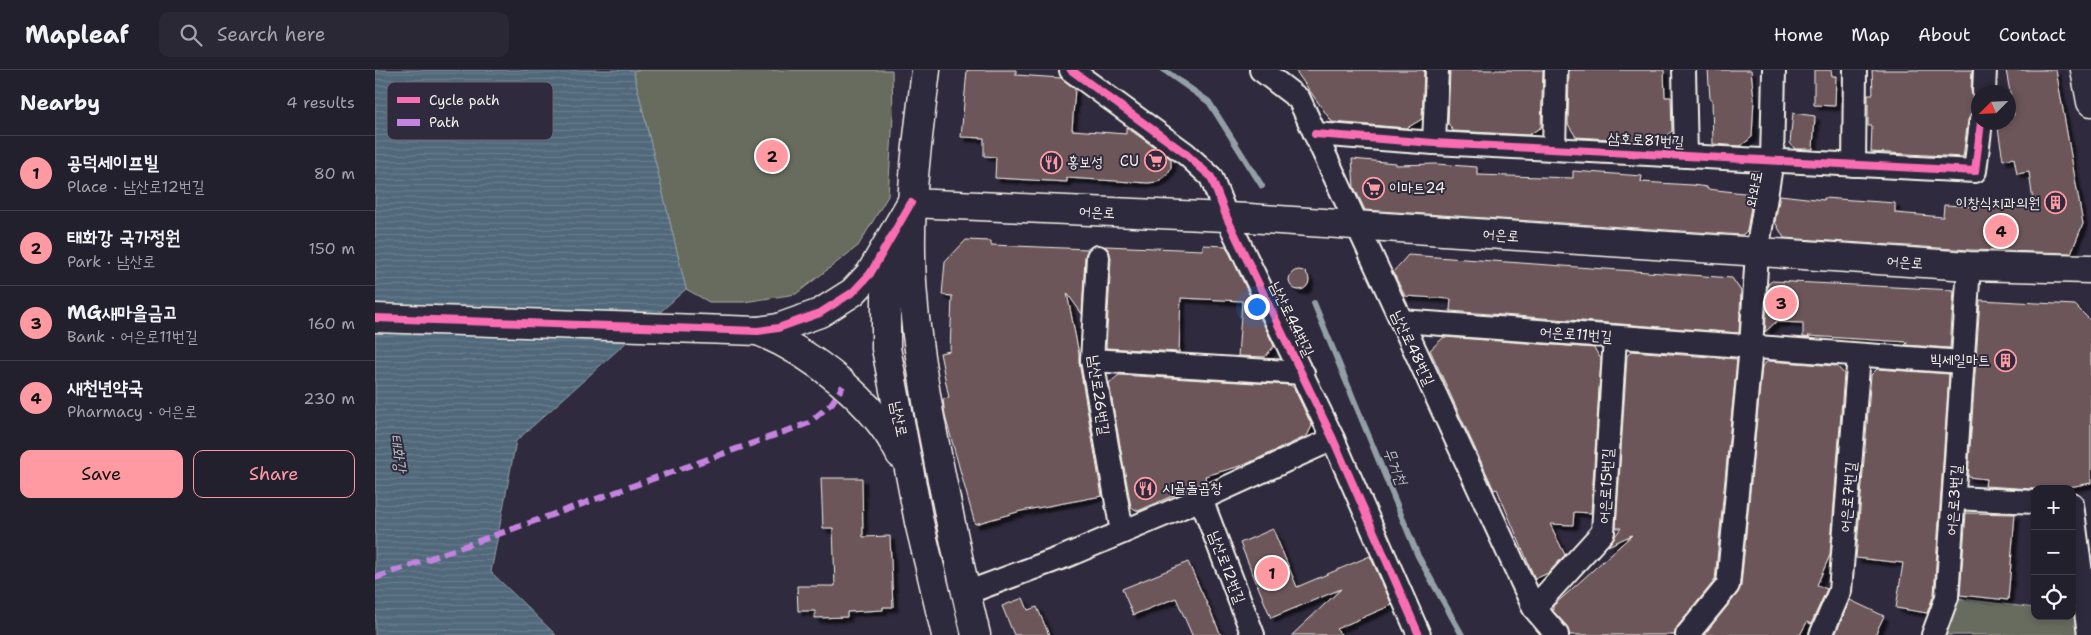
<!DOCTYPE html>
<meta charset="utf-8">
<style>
body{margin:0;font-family:"Shantell Sans","Poor Story",sans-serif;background:#2b2836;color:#f1f3f6}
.controls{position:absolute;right:15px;bottom:15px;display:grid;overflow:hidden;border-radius:10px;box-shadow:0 2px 8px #0003}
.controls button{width:45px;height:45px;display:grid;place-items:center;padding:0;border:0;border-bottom:1px solid #403e4a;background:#23202e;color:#f1f3f6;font:25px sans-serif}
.compass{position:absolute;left:1596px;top:15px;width:45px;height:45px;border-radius:50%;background:#23202e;box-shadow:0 2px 8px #0003;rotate:246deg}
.you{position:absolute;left:881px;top:236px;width:18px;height:18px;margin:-12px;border:4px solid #fff;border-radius:50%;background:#1a73e8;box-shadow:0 0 0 8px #1a73e833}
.badge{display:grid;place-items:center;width:32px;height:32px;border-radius:50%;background:#ff9aa2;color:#111;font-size:16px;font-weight:700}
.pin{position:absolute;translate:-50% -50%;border:2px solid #fff;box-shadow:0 1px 5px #0006}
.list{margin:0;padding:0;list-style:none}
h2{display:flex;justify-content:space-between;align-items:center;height:65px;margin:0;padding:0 20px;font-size:21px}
h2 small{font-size:16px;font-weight:400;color:#a3a3aa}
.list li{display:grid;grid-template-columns:32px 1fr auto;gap:15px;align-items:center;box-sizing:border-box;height:75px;padding:0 20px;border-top:1px solid #403e4a}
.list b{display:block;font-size:19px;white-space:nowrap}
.list p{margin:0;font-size:16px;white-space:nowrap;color:#a3a3aa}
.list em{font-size:16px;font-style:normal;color:#a3a3aa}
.actions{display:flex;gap:10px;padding:15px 20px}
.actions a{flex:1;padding:11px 0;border:1px solid #ff9aa2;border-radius:10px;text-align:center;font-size:18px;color:#ff9aa2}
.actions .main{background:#ff9aa2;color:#111}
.icon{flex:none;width:28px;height:28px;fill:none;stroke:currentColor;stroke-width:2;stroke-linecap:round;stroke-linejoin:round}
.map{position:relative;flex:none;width:1716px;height:565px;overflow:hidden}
header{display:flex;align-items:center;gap:30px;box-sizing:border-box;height:70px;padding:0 25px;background:#23202e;border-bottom:1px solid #403e4a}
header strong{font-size:24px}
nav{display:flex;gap:28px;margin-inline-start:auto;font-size:18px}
.search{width:350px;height:45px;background:#2b2836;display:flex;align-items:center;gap:12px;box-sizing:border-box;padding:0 18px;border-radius:10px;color:#a3a3aa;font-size:19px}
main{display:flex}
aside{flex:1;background:#23202e}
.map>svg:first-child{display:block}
.green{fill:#686c5f;stroke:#aeaea4}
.water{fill:url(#water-rules);stroke:#929fa6}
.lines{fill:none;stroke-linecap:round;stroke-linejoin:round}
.stream{stroke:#929fa6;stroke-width:6}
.building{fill:#6c575a;stroke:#f4f1e8;filter:url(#shadow)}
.street-casing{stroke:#f4f1e8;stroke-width:26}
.secondary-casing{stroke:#f4f1e8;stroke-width:31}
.street{stroke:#2f2a3d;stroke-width:22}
.secondary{stroke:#2f2a3d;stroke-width:28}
.quiet{stroke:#c483df;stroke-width:6;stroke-dasharray:12 6;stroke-linecap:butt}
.cycleway-casing{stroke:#2f2a3d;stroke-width:11}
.cycleway{stroke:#f96db3;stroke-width:8}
.labels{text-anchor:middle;stroke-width:4;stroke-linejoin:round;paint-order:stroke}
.street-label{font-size:15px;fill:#f4f1e8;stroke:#2f2a3d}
.poi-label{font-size:15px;fill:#f4f1e8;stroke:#2f2a3d;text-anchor:end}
.water-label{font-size:16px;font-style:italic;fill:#b2babc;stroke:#2f2a3d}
.key{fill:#2f2a3d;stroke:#6a6670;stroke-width:1}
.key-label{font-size:14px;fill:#f4f1e8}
</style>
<header>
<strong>Mapleaf</strong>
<div class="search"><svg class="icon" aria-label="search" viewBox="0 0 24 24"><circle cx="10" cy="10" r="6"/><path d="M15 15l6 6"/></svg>Search here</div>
<nav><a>Home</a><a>Map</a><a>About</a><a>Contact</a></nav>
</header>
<main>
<aside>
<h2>Nearby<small>4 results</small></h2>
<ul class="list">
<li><span class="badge">1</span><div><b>공덕세이프빌</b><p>Place · 남산로12번길</p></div><em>80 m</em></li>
<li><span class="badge">2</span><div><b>태화강 국가정원</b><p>Park · 남산로</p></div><em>150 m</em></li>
<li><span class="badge">3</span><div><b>MG새마을금고</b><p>Bank · 어은로11번길</p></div><em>160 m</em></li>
<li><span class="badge">4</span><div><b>새천년약국</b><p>Pharmacy · 어은로</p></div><em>230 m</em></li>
</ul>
<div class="actions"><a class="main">Save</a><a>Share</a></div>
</aside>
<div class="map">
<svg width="1716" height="565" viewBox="0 0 1716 565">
<defs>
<pattern id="water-rules" width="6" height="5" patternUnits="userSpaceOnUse" patternTransform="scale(1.25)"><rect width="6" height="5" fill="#50687a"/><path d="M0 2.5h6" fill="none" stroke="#6a7e8d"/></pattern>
<filter id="shadow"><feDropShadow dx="4.5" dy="4.5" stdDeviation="1" flood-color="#0009"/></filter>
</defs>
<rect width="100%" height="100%" fill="#2f2a3d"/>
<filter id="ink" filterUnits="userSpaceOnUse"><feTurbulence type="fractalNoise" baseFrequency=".02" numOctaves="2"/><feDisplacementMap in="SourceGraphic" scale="10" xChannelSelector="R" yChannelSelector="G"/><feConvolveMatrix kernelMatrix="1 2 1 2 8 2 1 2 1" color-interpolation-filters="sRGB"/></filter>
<g filter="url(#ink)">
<g class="green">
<polygon points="258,0 517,0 518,46 513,126 483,176 421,224 369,232 334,232 311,219"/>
<polygon points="1572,527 1660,538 1660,546 1697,546 1697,543 1711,544 1714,565 1558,565"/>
</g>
<polygon class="water" points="0,0 258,0 311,219 141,371 116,502 181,565 0,565"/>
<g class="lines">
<g class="stream">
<polyline points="789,0 834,32 887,116"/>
<polyline points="939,233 1043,486 1087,565"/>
</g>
</g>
<g class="building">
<polygon points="592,0 641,0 641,5 686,8 700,19 697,60 751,64 751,57 796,89 796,98 791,106 782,112 773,113 692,108 692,112 620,108 621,87 609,86 609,68 586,67"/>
<polygon points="920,0 1049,0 1047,49 1032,58 957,52"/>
<polygon points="1075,0 1168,0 1166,57 1154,65 1078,61 1073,53"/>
<polygon points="1194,0 1289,0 1290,27 1296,27 1297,61 1285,72 1201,67 1193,54"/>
<polygon points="1333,0 1376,0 1379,29 1377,67 1366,76 1338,74 1337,29 1335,29"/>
<polygon points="1439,0 1456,0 1457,6 1461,6 1460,36 1439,35"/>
<polygon points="1497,0 1597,0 1596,21 1599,30 1598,42 1593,50 1588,87 1496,82 1497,56 1493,56 1493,24 1498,24"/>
<polygon points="1631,0 1681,0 1708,154 1696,183 1595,180 1409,168 1400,152 1405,125 1449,130 1449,128 1520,133 1520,143 1568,147 1569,135 1659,139 1654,102 1642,104 1639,88 1628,90 1622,52 1634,52 1634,46 1639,45"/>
<polygon points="1418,43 1440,46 1438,79 1420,79 1415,73"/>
<polygon points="977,89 1021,93 1021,95 1061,94 1102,97 1102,105 1198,108 1198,101 1267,106 1266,112 1317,115 1332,117 1332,119 1378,124 1372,161 1367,165 990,140 979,117"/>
<polygon points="591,170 616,171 616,175 713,179 710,186 707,244 692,223 704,284 704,292 727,426 646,441 600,454 570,346 568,329 574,328 565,283 575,281 577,226 567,225 570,192"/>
<polygon points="828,175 851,176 899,276 890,287 863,286 867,231 806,228 804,282 731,278 736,188 734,181 730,176 828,180"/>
<polygon points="1033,185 1357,208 1366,221 1364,263 1075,241 1076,229 1030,226 1018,202"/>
<circle cx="924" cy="210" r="10"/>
<polygon points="1397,211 1579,220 1575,278 1530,275 1533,272 1433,266 1435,268 1428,267 1428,253 1401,252 1390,262 1393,214"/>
<polygon points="1605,230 1700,235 1716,251 1716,413 1683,419 1658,419 1610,416 1611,409 1593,407"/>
<polygon points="1069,267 1219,278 1226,289 1216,443 1199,442 1198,455 1175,454 1190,485 1173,503 1160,509 1122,419 1119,420 1055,280"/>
<polygon points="1256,281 1362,289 1340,510 1302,557 1299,565 1195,565 1192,556 1178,541 1178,536 1257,465 1233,476 1246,458 1241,458 1252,286"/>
<polygon points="1393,291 1462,296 1469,304 1455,485 1442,515 1452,519 1436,554 1432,552 1425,565 1329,565 1363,523 1366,516 1387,296"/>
<polygon points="1502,299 1574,304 1559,524 1552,543 1521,538 1528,493 1481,488 1496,305"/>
<polygon points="744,305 915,315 919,318 937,356 932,366 869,395 830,406 831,411 763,441 756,437 734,313"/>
<polygon points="446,408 487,408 488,467 515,466 518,537 508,537 508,540 472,542 472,547 440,548 440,541 423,541 422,516 460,516 458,458 448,458"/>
<polygon points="1591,443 1640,444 1633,530 1585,525"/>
<polygon points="898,459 922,517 995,486 1017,535 961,559 967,565 917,565 966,519 896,548 865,473"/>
<polygon points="813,492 846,565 817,565 801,528 758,545 747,519"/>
<polygon points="648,528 653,540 662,537 674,565 639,565 627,536"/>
<polygon points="1475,530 1509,546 1500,565 1460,565"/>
</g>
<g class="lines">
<defs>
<g id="street">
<polyline points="696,0 811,84 836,107 852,148 958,369 1044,565"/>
<polyline points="886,0 924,29 1159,538 1182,565"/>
<polyline points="1309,0 1311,86"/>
<polyline points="1609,22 1610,0"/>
<polyline points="940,64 1059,73 1600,101 1606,52"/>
<polyline points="1059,73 1062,0"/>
<polyline points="1179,79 1181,0"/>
<polyline points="1479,95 1480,0"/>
<polyline points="723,187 717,290 747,462"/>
<polyline points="1026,251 1587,292"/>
<polyline points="717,290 928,303"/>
<polyline points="1579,428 1660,432"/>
<polyline points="826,429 878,565"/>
<polyline points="1697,434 1714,565"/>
<polyline points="591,523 691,486 826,429 958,369"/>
<polyline points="1159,538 1228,462 1240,267"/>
<polyline points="1312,565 1353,515 1376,277 1382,182 1397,90 1399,0"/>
<polyline points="1446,565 1465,521 1484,285"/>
<polyline points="1558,565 1572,527 1594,196"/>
</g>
<g id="secondary">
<path d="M551,0C544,60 535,120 536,181C536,235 545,289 554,343C568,417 583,491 601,565"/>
<polyline points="1710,0 1716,32"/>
<polyline points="536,133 874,148 1594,196 1716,199"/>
<polyline points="522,175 511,224 511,278 544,452 571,565"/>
<polyline points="0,248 383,261 403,258 445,243 478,222 495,204 536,133"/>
<path d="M383,261C437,283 499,331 525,384"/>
</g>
</defs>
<use href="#street" class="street-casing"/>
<use href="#secondary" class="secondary-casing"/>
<use href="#street" class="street"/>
<use href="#secondary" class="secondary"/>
<polyline class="quiet" points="0,508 434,353 457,333 468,316"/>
<defs>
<g id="cycleway">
<polyline points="696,0 811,84 836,107 852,148 958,369 1044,565"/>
<polyline points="940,64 1059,73 1600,101 1606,52"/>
<polyline points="0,248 383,261 403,258 445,243 478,222 495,204 536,133"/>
</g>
</defs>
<use href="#cycleway" class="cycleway-casing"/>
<use href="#cycleway" class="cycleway"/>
</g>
</g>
<defs>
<symbol id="supermarket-ring" viewBox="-11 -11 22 22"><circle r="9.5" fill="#2f2a3d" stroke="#ff9aa2" stroke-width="1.5"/><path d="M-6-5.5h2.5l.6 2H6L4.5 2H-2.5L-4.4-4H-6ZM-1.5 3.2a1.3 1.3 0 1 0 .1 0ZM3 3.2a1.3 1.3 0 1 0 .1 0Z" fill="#ff9aa2"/></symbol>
<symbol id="restaurant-ring" viewBox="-11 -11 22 22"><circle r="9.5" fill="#2f2a3d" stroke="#ff9aa2" stroke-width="1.5"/><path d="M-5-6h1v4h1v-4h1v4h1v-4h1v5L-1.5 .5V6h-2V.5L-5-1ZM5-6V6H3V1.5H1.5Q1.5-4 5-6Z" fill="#ff9aa2"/></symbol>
<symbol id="building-ring" viewBox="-11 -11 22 22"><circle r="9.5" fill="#2f2a3d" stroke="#ff9aa2" stroke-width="1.5"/><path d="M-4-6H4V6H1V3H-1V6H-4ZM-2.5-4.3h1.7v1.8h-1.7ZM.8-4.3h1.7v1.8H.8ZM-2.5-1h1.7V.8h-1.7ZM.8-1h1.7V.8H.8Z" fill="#ff9aa2"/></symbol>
</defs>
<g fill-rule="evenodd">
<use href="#supermarket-ring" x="768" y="78" width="25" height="25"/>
<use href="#restaurant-ring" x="664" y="80" width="25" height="25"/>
<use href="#supermarket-ring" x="986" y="106" width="25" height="25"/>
<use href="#building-ring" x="1668" y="120" width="25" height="25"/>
<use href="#building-ring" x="1618" y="278" width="25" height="25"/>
<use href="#restaurant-ring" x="758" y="406" width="25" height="25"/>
</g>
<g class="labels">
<g class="street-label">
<text transform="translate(1271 70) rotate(3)" y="5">삼호로81번길</text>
<text transform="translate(1379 119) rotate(-80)" y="5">와와로</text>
<text transform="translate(722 142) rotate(3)" y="5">어은로</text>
<text transform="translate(1126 165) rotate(4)" y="5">어은로</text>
<text transform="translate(1530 192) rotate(4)" y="5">어은로</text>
<text transform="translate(917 249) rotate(64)" y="5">남산로44번길</text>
<text transform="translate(1201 264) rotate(4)" y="5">어은로11번길</text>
<text transform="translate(1038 278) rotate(65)" y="5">남산로48번길</text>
<text transform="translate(724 325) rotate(82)" y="5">남산로26번길</text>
<text transform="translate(524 349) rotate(79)" y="5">남산로</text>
<text transform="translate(1231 416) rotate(-87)" y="5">어은로15번길</text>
<text transform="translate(1473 427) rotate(-85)" y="5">어은로7번길</text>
<text transform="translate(1579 430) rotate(-86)" y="5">어은로3번길</text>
<text transform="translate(852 497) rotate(69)" y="5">남산로12번길</text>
</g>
<g class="poi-label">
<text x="764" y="96">CU</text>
<text x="692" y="97" text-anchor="start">홍보성</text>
<text x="1014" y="123" text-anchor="start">이마트24</text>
<text x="1665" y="138">이창식치과의원</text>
<text x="1615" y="295">빅세일마트</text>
<text x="787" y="423" text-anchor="start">시골돌곱창</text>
</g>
<g class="water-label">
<text transform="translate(24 383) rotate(82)" y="6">태화강</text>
<text transform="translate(1021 396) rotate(68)" y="6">무거천</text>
</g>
</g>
<rect x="12" y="12" width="166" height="58" rx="8" class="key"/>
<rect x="22" y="27" width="23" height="6" fill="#f96db3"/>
<rect x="22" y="49" width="23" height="7" fill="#c483df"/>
<g class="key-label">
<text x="54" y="35">Cycle path</text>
<text x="54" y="57">Path</text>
</g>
</svg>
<div class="controls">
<button>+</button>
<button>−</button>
<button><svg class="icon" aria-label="locate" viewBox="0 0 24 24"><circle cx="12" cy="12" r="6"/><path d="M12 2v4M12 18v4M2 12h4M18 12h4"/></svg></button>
</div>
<svg class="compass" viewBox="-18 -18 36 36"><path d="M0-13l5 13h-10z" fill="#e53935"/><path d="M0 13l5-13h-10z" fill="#a3a3aa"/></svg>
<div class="you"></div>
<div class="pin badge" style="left:897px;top:503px">1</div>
<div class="pin badge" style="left:397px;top:86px">2</div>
<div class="pin badge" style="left:1406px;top:233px">3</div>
<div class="pin badge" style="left:1626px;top:161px">4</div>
</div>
</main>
